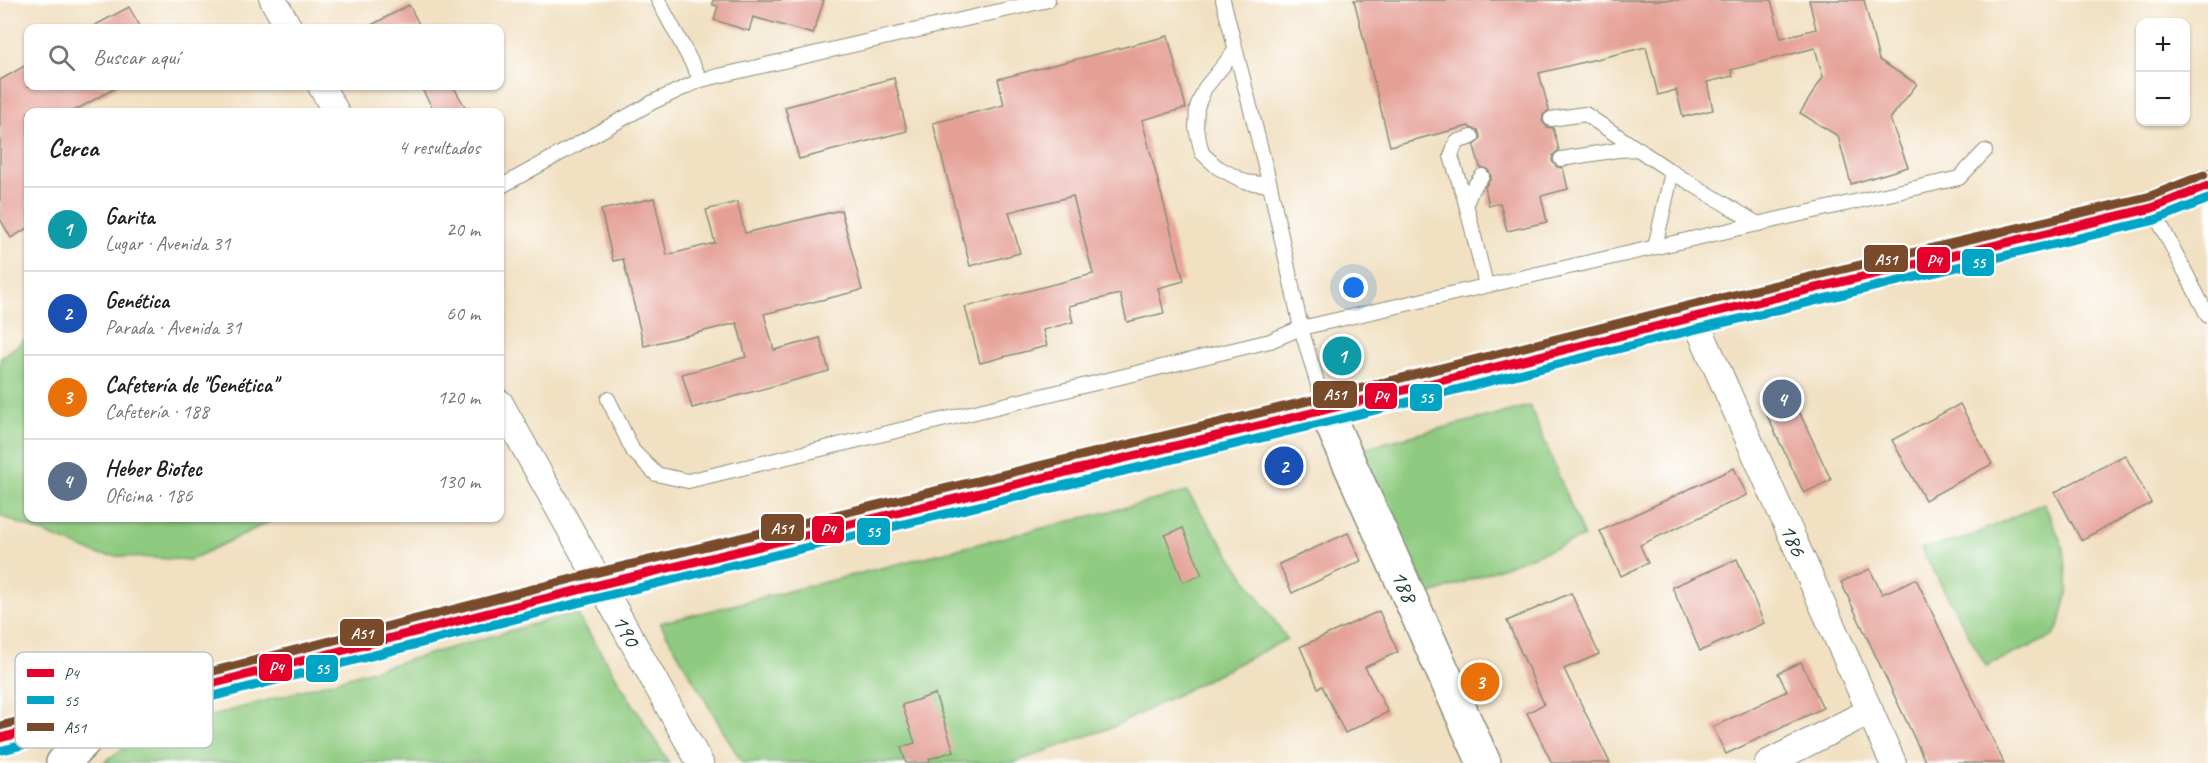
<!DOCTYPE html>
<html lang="es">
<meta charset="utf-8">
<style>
body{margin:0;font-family:Caveat,sans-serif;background:#f6f6f6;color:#202124}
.controls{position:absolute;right:18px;top:18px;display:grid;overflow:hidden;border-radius:12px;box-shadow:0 2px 4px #0004}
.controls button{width:54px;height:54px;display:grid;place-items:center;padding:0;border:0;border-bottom:2px solid #e0e0e0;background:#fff;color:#202124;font:30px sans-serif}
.you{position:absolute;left:1354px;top:288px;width:21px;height:21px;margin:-15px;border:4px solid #fff;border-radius:50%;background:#1a73e8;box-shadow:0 0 0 9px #1a73e833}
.badge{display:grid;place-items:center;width:39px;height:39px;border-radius:50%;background:#1a73e8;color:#fff;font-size:20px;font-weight:700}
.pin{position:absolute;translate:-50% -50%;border:3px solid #fff;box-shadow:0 2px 6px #0006}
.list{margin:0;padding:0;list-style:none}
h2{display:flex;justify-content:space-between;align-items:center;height:78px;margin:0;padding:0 24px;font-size:26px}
h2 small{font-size:20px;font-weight:400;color:#757577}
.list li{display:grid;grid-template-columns:39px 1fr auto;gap:18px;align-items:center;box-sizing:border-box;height:84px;padding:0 24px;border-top:2px solid #e0e0e0}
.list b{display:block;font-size:22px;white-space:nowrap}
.list p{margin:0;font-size:20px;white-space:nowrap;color:#757577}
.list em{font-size:20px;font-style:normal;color:#757577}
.icon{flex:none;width:33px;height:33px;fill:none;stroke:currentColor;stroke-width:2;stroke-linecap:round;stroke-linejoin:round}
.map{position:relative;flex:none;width:2208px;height:763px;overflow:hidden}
.search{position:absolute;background:#fff;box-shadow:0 2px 4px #0004;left:24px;top:24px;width:480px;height:66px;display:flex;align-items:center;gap:15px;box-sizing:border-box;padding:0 21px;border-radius:12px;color:#757577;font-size:22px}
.panel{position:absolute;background:#fff;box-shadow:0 2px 4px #0004;left:24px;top:108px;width:480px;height:414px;border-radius:12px}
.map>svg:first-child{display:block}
.green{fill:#8eca7f;stroke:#56845a;stroke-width:1.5}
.building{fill:#e5a096}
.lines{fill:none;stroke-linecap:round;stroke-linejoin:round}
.lane-casing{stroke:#888e7a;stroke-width:16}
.street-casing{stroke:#888e7a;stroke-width:28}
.secondary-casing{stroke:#888e7a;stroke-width:36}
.lane{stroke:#fff;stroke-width:14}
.street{stroke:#fff;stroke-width:26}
.secondary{stroke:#fff;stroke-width:33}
.bus-1-casing{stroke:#fff;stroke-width:14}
.bus-2-casing{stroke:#fff;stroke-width:14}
.bus-3-casing{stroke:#fff;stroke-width:14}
.bus-1{stroke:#e4002b;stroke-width:9}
.bus-2{stroke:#02a4c6;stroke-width:9}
.bus-3{stroke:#7a4b2a;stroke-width:9}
.labels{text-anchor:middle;stroke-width:5;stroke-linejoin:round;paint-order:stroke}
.street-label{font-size:24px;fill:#1f3d34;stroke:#fff}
.key{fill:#fff;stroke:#bcc5c2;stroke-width:1.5}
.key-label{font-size:16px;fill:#1f3d34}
.line-badge{stroke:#fff;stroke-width:2}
.badge-label{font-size:16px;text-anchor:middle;font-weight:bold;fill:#fff}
</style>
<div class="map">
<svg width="2208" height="763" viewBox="0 0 2208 763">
<rect width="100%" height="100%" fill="#fff"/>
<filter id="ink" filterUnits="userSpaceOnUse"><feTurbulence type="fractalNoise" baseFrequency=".0167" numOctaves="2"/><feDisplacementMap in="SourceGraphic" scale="12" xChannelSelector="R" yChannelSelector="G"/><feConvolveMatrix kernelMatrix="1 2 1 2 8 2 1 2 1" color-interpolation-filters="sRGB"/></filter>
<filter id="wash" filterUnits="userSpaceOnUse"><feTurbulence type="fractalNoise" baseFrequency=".008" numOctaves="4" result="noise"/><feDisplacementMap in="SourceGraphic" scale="24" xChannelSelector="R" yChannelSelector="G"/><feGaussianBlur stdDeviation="1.35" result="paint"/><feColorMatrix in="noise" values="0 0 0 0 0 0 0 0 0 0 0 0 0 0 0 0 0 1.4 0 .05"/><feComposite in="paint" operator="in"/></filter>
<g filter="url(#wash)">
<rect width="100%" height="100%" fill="#f1e0c1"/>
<g class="green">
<polygon points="28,337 28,518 277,518 190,560 100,555 0,516 0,359"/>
<polygon points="1530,406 1584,537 1429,595 1359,449"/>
<polygon points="1187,492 1287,639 1115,726 1013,763 742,763 660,623"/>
<polygon points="2044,503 2064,549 2068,590 2059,627 2052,637 1986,666 1921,548 1964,539"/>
<polygon points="576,612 669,763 103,763 138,737"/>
</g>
<g id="blocks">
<g class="building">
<polygon points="713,0 824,0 813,34 753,17 749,31 714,20 718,6 713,5"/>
<polygon points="1354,0 1771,0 1781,38 1816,29 1809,0 1864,0 1879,60 1917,84 1890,119 1908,167 1851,184 1838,136 1800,113 1823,77 1815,48 1731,70 1733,76 1707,82 1713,110 1683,117 1676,90 1658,95 1646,47 1539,73 1549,110 1543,115 1542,121 1547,127 1553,128 1559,150 1553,155 1552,161 1557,167 1563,168 1568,189 1541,196 1547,222 1507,231 1500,203 1489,206 1485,187 1491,178 1490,173 1487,169 1480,167 1474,146 1481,138 1478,130 1470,128 1469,126 1390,146"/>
<polygon points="409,5 421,28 366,28"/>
<polygon points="129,7 141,28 90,28"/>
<polygon points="1168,36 1186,108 1142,120 1184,281 1158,288 1164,313 1127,322 1120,294 1069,306 1073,322 1043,330 1047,346 980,363 965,307 1093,274 1073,196 1009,212 1020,253 970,266 933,123 1004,105 998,79"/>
<polygon points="28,64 28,86 119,86 72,112 28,112 28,228 11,238 0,219 0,80"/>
<polygon points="894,78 907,131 799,159 785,107"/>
<polygon points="420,86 453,86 468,112 435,112"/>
<polygon points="654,198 667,255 715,243 706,210 737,202 745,233 841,210 862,290 764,314 774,350 820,338 829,371 692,408 682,374 746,357 737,323 644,346 623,259 613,261 601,210"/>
<polygon points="1353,344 1358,362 1330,369 1325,350"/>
<polygon points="1790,392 1831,480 1804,493 1762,405"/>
<polygon points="1960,404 1992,464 1925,500 1892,440"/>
<polygon points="2125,455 2151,503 2081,540 2055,492"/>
<polygon points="1734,468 1747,495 1640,545 1648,563 1621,576 1600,531"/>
<polygon points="1183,528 1202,575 1183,582 1165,535"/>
<polygon points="1348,533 1361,561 1292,593 1279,564"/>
<polygon points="1737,559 1764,623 1700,651 1672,587"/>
<polygon points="1870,569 1882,594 1916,579 2004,763 1926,763 1841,582"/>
<polygon points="1571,593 1599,654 1564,669 1610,763 1552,763 1527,713 1544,704 1507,621"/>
<polygon points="1379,611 1398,652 1365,667 1388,712 1345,733 1322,686 1318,688 1300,647"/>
<polygon points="1801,662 1823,708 1726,754 1713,727 1787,691 1778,673"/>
<polygon points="935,694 954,751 929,759 930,763 906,763 901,747 915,743 902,705"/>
</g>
</g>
</g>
<g filter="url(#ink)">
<use href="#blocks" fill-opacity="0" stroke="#888e7a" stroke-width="1.5"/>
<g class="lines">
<defs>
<g id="lane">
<polyline points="658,0 701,80"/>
<polyline points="1223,0 1270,185 1301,328 1325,409"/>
<polyline points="1235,51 1205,88 1197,107 1196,128 1202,153 1217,167 1245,182 1270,185"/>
<polyline points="1551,119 1585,114 1672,172 1758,224"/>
<polyline points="1472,137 1456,142 1451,156 1466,204 1486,285"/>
<polyline points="1561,159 1618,150 1640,149"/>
<polyline points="500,187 653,102 701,80 1048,0"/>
<polyline points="1466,204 1472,189 1482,176"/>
<polyline points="2152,208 2208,316"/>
<polyline points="1655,247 1672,172"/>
<polyline points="608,399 633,451 656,474 688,481 1270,341 1301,328 1959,178 1985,151"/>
</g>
<g id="street">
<polyline points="273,0 289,28"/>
<polyline points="321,86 336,112"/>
<path id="s1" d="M1694,317L1893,763"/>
<path id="s2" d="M500,403L700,763"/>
<polyline points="1768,763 1870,711"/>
</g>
<g id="secondary">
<path id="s3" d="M1325,409L1484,763"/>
<polyline points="0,738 602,584 1357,402 1694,317 2152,208 2208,186"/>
<polyline points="63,763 115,708"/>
</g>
</defs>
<use href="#lane" class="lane-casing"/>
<use href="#street" class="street-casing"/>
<use href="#secondary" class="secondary-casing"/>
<use href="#lane" class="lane"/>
<use href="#street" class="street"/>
<use href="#secondary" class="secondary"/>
<defs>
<polyline id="bus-1" points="0,738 602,584 1357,402 1694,317 2152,208 2208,186"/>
<polyline id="bus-2" points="3,750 605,596 1360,414 1697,329 2155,220 2208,199"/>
<polyline id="bus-3" points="0,726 599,572 1354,390 1691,305 2148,197 2204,175"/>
</defs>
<use href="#bus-1" class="bus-1-casing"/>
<use href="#bus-2" class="bus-2-casing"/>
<use href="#bus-3" class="bus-3-casing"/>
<use href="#bus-1" class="bus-1"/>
<use href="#bus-2" class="bus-2"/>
<use href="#bus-3" class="bus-3"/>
</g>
</g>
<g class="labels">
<g class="street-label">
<text dy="8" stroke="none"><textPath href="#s1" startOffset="244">186</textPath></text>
<text dy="8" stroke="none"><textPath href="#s3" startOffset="194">188</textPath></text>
<text dy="8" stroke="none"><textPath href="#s2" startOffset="260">190</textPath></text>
</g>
</g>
<rect x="15" y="652" width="198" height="96" rx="9" class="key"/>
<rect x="27" y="669" width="27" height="8" fill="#e4002b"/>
<rect x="27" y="696" width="27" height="8" fill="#02a4c6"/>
<rect x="27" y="723" width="27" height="8" fill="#7a4b2a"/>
<g class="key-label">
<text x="64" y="679">P4</text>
<text x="64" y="706">55</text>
<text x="64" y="733">A51</text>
</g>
<g class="line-badge">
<rect x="1863" y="244" width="46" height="29" rx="6" fill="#7a4b2a"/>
<rect x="1916" y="246" width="35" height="28" rx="6" fill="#e4002b"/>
<rect x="1961" y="248" width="34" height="29" rx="6" fill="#02a4c6"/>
<rect x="1312" y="380" width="46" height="29" rx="6" fill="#7a4b2a"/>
<rect x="1364" y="382" width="34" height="28" rx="6" fill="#e4002b"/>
<rect x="1409" y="383" width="34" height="29" rx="6" fill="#02a4c6"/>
<rect x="760" y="513" width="45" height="29" rx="6" fill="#7a4b2a"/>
<rect x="811" y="515" width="34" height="29" rx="6" fill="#e4002b"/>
<rect x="856" y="517" width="35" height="29" rx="6" fill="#02a4c6"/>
<rect x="339" y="618" width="46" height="29" rx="6" fill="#7a4b2a"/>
<rect x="258" y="653" width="35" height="29" rx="6" fill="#e4002b"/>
<rect x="305" y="654" width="34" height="29" rx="6" fill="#02a4c6"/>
</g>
<g class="badge-label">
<text x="1886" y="265">A51</text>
<text x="1934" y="266">P4</text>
<text x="1978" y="268">55</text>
<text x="1335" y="400">A51</text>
<text x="1381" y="402">P4</text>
<text x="1426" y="403">55</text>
<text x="782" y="534">A51</text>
<text x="828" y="535">P4</text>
<text x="873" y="537">55</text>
<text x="362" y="639">A51</text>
<text x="276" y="673">P4</text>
<text x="322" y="674">55</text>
</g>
</svg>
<div class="controls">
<button>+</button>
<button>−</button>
</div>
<div class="you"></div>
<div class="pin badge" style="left:1342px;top:356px;background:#0f9aa8">1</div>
<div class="pin badge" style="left:1284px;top:466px;background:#1a4fb4">2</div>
<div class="pin badge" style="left:1480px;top:682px;background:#e8710a">3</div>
<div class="pin badge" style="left:1782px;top:399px;background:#5c6f8a">4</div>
<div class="search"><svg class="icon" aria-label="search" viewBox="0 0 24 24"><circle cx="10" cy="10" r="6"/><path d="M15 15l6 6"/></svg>Buscar aquí</div>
<section class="panel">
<h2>Cerca<small>4 resultados</small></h2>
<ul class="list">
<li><span class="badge" style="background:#0f9aa8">1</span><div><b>Garita</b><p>Lugar · Avenida 31</p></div><em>20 m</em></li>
<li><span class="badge" style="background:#1a4fb4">2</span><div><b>Genética</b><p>Parada · Avenida 31</p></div><em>60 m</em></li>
<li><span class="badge" style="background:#e8710a">3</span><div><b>Cafetería de &quot;Genética&quot;</b><p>Cafetería · 188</p></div><em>120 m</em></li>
<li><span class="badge" style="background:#5c6f8a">4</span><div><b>Heber Biotec</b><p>Oficina · 186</p></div><em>130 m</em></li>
</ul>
</section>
</div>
